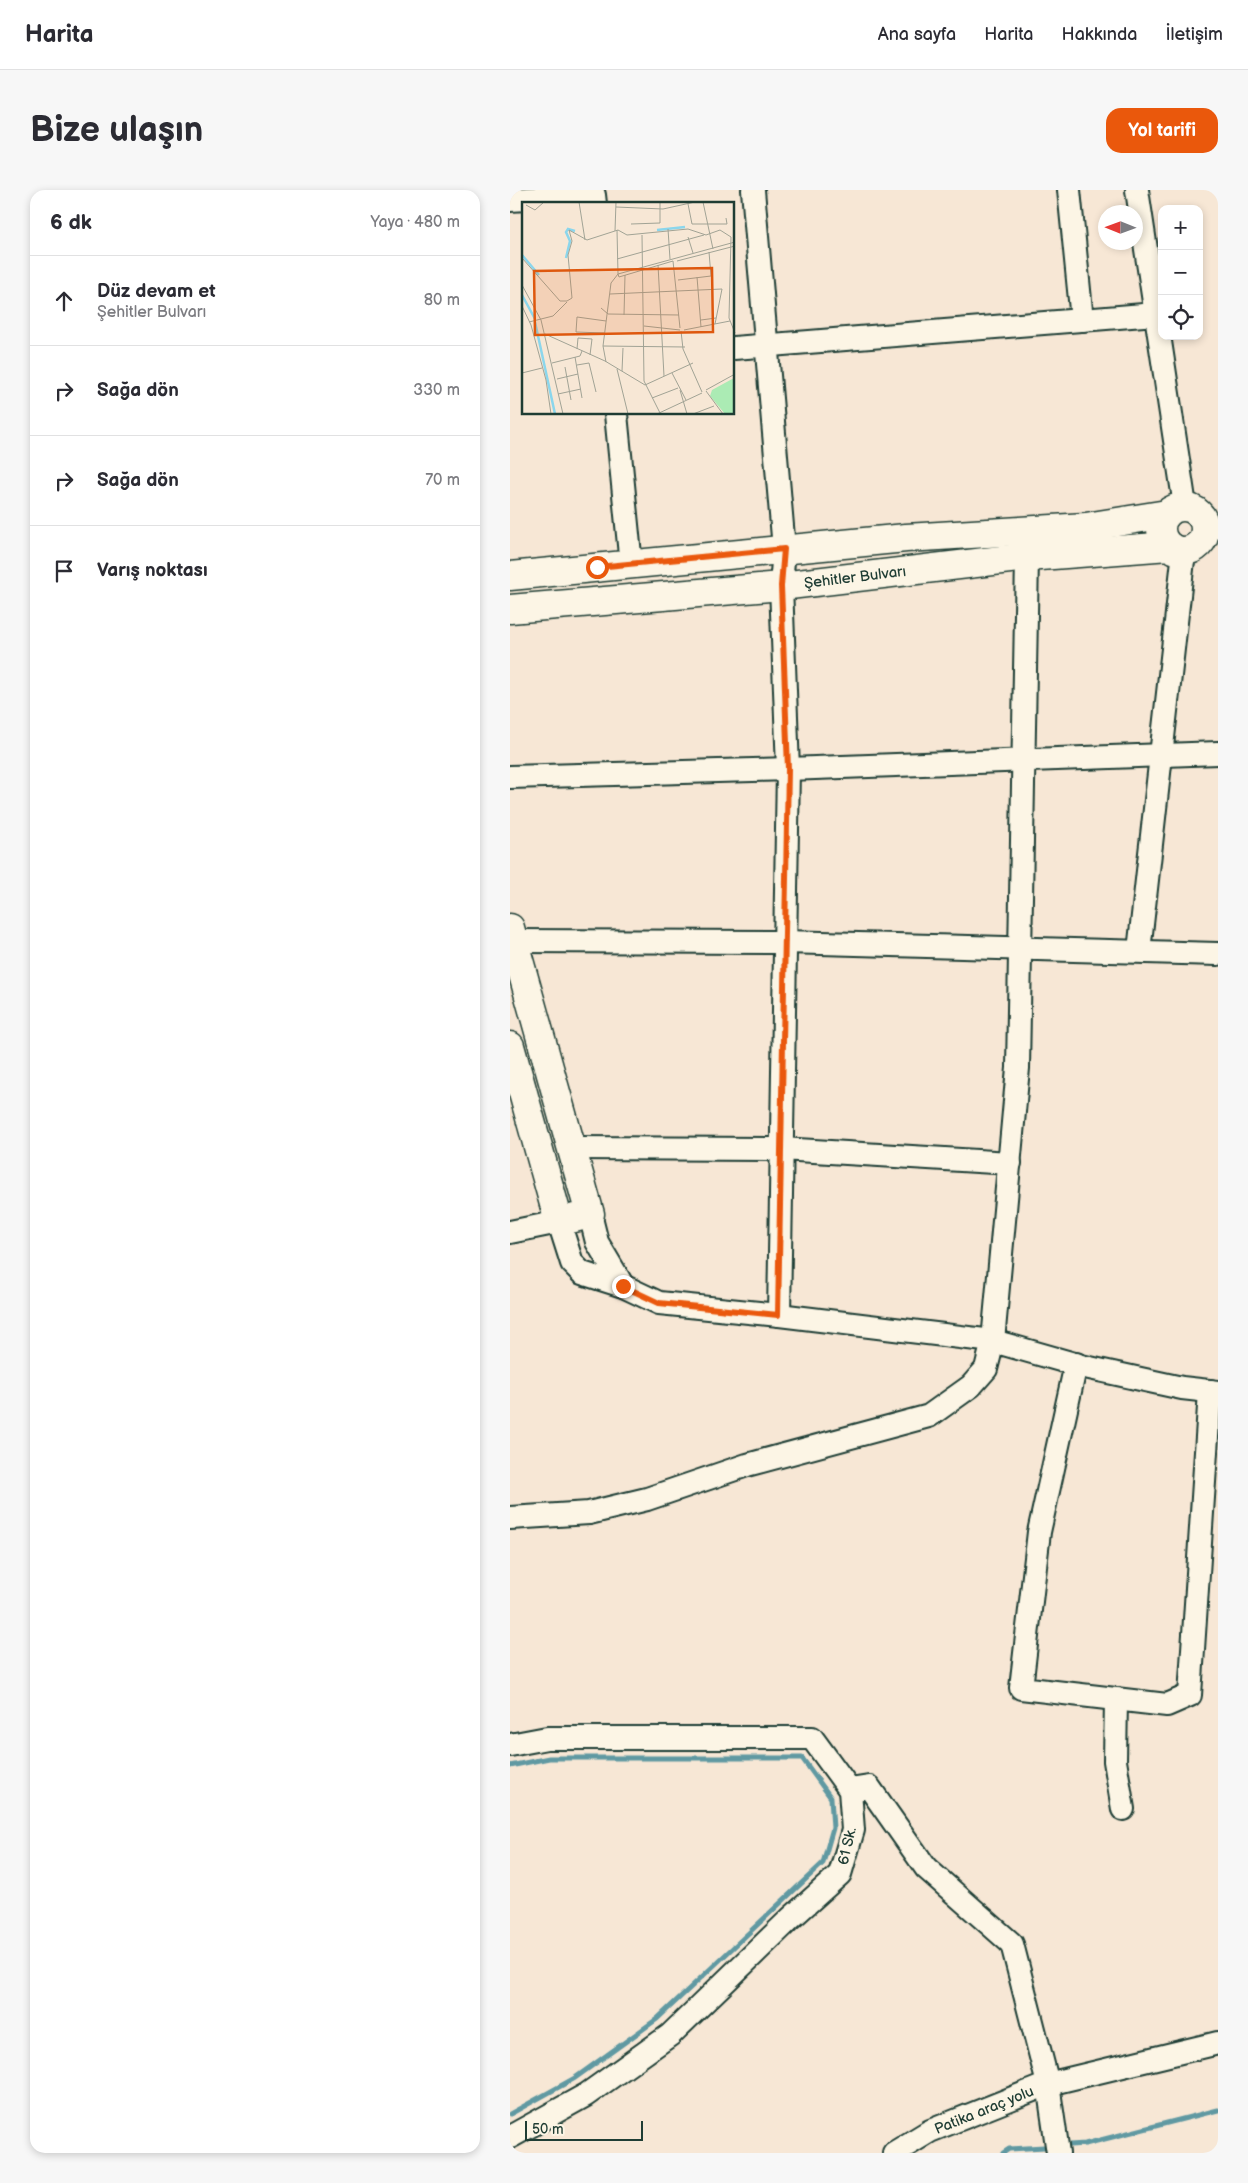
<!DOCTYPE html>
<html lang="tr">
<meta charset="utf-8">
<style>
body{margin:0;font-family:"Balsamiq Sans",sans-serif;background:#f7f7f7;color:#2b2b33}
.controls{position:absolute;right:15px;top:15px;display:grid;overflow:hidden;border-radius:10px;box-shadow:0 2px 8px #0003}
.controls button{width:45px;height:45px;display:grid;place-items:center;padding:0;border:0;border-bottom:1px solid #e1e1e2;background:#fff;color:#2b2b33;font:25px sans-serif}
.compass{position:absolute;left:588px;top:15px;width:45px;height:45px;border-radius:50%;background:#fff;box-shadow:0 2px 8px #0003;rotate:271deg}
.scale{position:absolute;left:15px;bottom:12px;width:118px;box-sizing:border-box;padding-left:5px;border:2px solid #1f3d34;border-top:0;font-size:14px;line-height:18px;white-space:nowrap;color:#1f3d34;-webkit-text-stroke:4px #fcf5e5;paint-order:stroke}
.stop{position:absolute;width:15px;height:15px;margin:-11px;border:4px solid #ea580c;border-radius:50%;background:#fff}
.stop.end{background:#ea580c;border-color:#fff;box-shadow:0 1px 5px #0008}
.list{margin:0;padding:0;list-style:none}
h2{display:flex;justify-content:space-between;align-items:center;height:65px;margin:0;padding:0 20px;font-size:21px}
h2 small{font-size:16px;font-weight:400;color:#7c7c81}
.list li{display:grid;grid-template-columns:32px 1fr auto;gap:15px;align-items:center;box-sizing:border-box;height:90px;padding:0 20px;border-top:1px solid #e1e1e2}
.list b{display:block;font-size:19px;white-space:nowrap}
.list p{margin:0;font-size:16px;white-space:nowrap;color:#7c7c81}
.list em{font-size:16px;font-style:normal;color:#7c7c81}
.icon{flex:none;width:28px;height:28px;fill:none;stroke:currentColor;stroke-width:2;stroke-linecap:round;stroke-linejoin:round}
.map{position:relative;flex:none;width:708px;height:1963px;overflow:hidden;border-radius:15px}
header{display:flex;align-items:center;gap:30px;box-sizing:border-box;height:70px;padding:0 25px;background:#fff;border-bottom:1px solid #e1e1e2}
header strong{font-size:24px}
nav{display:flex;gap:28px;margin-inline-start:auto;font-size:18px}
.intro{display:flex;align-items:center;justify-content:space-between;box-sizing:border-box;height:120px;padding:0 30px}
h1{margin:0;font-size:35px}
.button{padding:12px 22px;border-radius:15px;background:#ea580c;color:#fff;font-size:18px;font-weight:700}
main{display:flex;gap:30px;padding:0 30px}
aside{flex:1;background:#fff;border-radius:15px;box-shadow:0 2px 8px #0003}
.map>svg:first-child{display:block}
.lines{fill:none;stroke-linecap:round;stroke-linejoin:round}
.stream{stroke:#6099a2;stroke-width:5}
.minor-casing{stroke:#1f3d34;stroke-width:26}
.major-casing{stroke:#1f3d34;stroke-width:31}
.minor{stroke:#fcf5e5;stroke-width:22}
.major{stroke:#fcf5e5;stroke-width:28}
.route{stroke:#ea580c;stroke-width:6}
.labels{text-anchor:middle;stroke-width:4;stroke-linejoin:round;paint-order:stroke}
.street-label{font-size:15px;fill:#1f3d34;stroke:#fcf5e5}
.inset-river{fill:none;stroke:#8bd6ec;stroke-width:2.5}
.inset-road{fill:none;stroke:#a1a395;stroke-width:1}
.view{fill:#de580e;fill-opacity:0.15;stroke:#de580e;stroke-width:2.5}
.inset-edge{fill:none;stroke:#1f3d34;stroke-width:2.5}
</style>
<header>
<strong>Harita</strong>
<nav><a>Ana sayfa</a><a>Harita</a><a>Hakkında</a><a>İletişim</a></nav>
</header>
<div class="intro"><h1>Bize ulaşın</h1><a class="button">Yol tarifi</a></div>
<main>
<aside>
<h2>6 dk<small>Yaya · 480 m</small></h2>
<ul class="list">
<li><svg class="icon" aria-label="ahead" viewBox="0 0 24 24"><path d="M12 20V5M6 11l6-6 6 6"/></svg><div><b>Düz devam et</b><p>Şehitler Bulvarı</p></div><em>80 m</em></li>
<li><svg class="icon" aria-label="right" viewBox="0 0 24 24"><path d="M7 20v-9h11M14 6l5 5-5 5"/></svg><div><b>Sağa dön</b></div><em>330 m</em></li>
<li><svg class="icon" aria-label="right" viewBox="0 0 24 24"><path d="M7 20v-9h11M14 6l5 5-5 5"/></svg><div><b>Sağa dön</b></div><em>70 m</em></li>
<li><svg class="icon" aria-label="arrive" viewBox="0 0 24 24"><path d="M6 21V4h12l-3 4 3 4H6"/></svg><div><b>Varış noktası</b></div></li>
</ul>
</aside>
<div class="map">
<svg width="708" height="1963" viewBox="0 0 708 1963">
<rect width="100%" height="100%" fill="#f7e7d5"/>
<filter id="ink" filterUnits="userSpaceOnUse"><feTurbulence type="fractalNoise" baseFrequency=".02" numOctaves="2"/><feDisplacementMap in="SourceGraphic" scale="10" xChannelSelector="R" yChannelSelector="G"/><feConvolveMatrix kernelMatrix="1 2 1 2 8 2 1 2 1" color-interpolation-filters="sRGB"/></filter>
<g filter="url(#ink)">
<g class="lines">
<g class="stream">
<polyline points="0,1576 39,1568 292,1568 321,1608 323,1638 313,1673 147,1829 65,1888 0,1924"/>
<polyline points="560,1955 575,1954 708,1920"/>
<polyline points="493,1963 499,1959 534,1957"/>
</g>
<defs>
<g id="minor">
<polyline points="243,0 274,359 271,396 278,579 269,1125"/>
<polyline points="559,0 572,130"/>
<polyline points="627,0 675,316"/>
<polyline points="0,10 84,5 85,14"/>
<polyline points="224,158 646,124"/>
<polyline points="106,224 121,375"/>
<polyline points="0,587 278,579 708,563"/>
<polyline points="0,751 275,752 708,764"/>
<polyline points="629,761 674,361"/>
<polyline points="61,958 271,959 500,973"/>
<polyline points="80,1024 87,1052 113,1096"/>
<polyline points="0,1042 49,1032 62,1073 72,1083 113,1096 149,1113 269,1125 483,1151 575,1177 672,1198 708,1202"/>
<polyline points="566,1174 529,1342 511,1498 657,1515 680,1505 700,1201"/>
<polyline points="0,1328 79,1323 137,1309 237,1275 419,1226 461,1196 476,1179 483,1151 508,878 517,367"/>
<polyline points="606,1509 605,1571 613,1619"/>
<polyline points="0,1555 37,1548 302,1548 340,1600 343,1640 330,1684 280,1729 160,1845 76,1905 0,1947"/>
<polyline points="340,1600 359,1597 416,1678 502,1754 538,1894 548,1963"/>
<polyline points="384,1963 420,1941 538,1894 708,1853"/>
</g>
<g id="major">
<circle cx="673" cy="339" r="22"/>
<polyline points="0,386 396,348 576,337 657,324"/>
<polyline points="0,419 271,396 517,367 659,356"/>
<polyline points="0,738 80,1024 49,1032 0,856"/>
</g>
</defs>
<use href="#minor" class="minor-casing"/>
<use href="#major" class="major-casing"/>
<use href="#minor" class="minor"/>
<use href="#major" class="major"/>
</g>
</g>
<g class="lines" filter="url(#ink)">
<polyline class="route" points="87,377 274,359 271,396 278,579 268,1125 149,1113 113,1096"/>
</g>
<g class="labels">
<g class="street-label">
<text transform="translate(345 387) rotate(-7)" y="5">Şehitler Bulvarı</text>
<text transform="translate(337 1656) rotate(-77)" y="5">61 Sk.</text>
<text transform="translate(474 1920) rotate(-22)" y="5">Patika araç yolu</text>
</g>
</g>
<g transform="translate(12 12)">
<rect width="212" height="212" fill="#f7e7d5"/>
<path d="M212,176V212H203L188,194L190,188Z" fill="#abebb4"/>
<path class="inset-river" d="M135,28L163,25M0,53L17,73M44,56L48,39L44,30L46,27L53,29M0,93L13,117M13,120L33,212"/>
<path class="inset-road" d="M57,0L63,38M181,0L191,47M166,2L170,22H205L204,16M4,3L13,8L22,0M94,5L141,7L173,0M109,22L138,21V0M146,27L148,57M93,29L94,0M120,33L122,179L138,211M166,35L171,51M0,56L38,99H45L50,96L46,53L50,39L47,28L65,38L96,28L105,33L166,27L184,33L198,28L209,35L207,116L213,131M95,57L182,33M155,59L213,44M136,63L142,174M175,75L179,125M156,78L189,74L187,50M0,83L19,118L41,212M88,92L200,87L193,122M0,104L9,123L24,178L29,212M79,106L86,112L157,113M102,113L103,73M179,118L194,116M7,120L31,114L45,100M122,124L158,128M158,126L151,59L97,75L96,72L213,40M162,128L208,119M159,129L161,147L180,190M82,131L54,130L55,115L84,119M23,132L83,159L123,183M81,144L163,145M55,147L56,136L70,137L68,153M53,155L60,196M84,160L81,144L89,81L96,72L95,28M30,161L58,154L60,149M55,163L67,161L74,190M43,165L49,198M95,167L106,212M100,169L101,146M0,171L20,166M150,171L164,198M35,177L56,172M123,183L171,161M158,188L165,212M184,188L213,172M184,189L201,212M36,192L59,187M130,196L156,186M135,212L180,191M171,212L192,204"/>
<path class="view" d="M190,66L191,130L13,133L12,69Z"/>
<rect width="212" height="212" class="inset-edge"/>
</g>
</svg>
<div class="controls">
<button>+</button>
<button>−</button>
<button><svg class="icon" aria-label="locate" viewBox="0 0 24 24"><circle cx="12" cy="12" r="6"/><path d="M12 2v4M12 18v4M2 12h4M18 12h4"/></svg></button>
</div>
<svg class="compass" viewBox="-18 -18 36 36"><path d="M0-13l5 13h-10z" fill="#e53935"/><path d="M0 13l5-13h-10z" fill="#7c7c81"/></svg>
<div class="scale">50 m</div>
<div class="stop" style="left:87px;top:377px"></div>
<div class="stop end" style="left:113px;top:1096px"></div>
</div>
</main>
